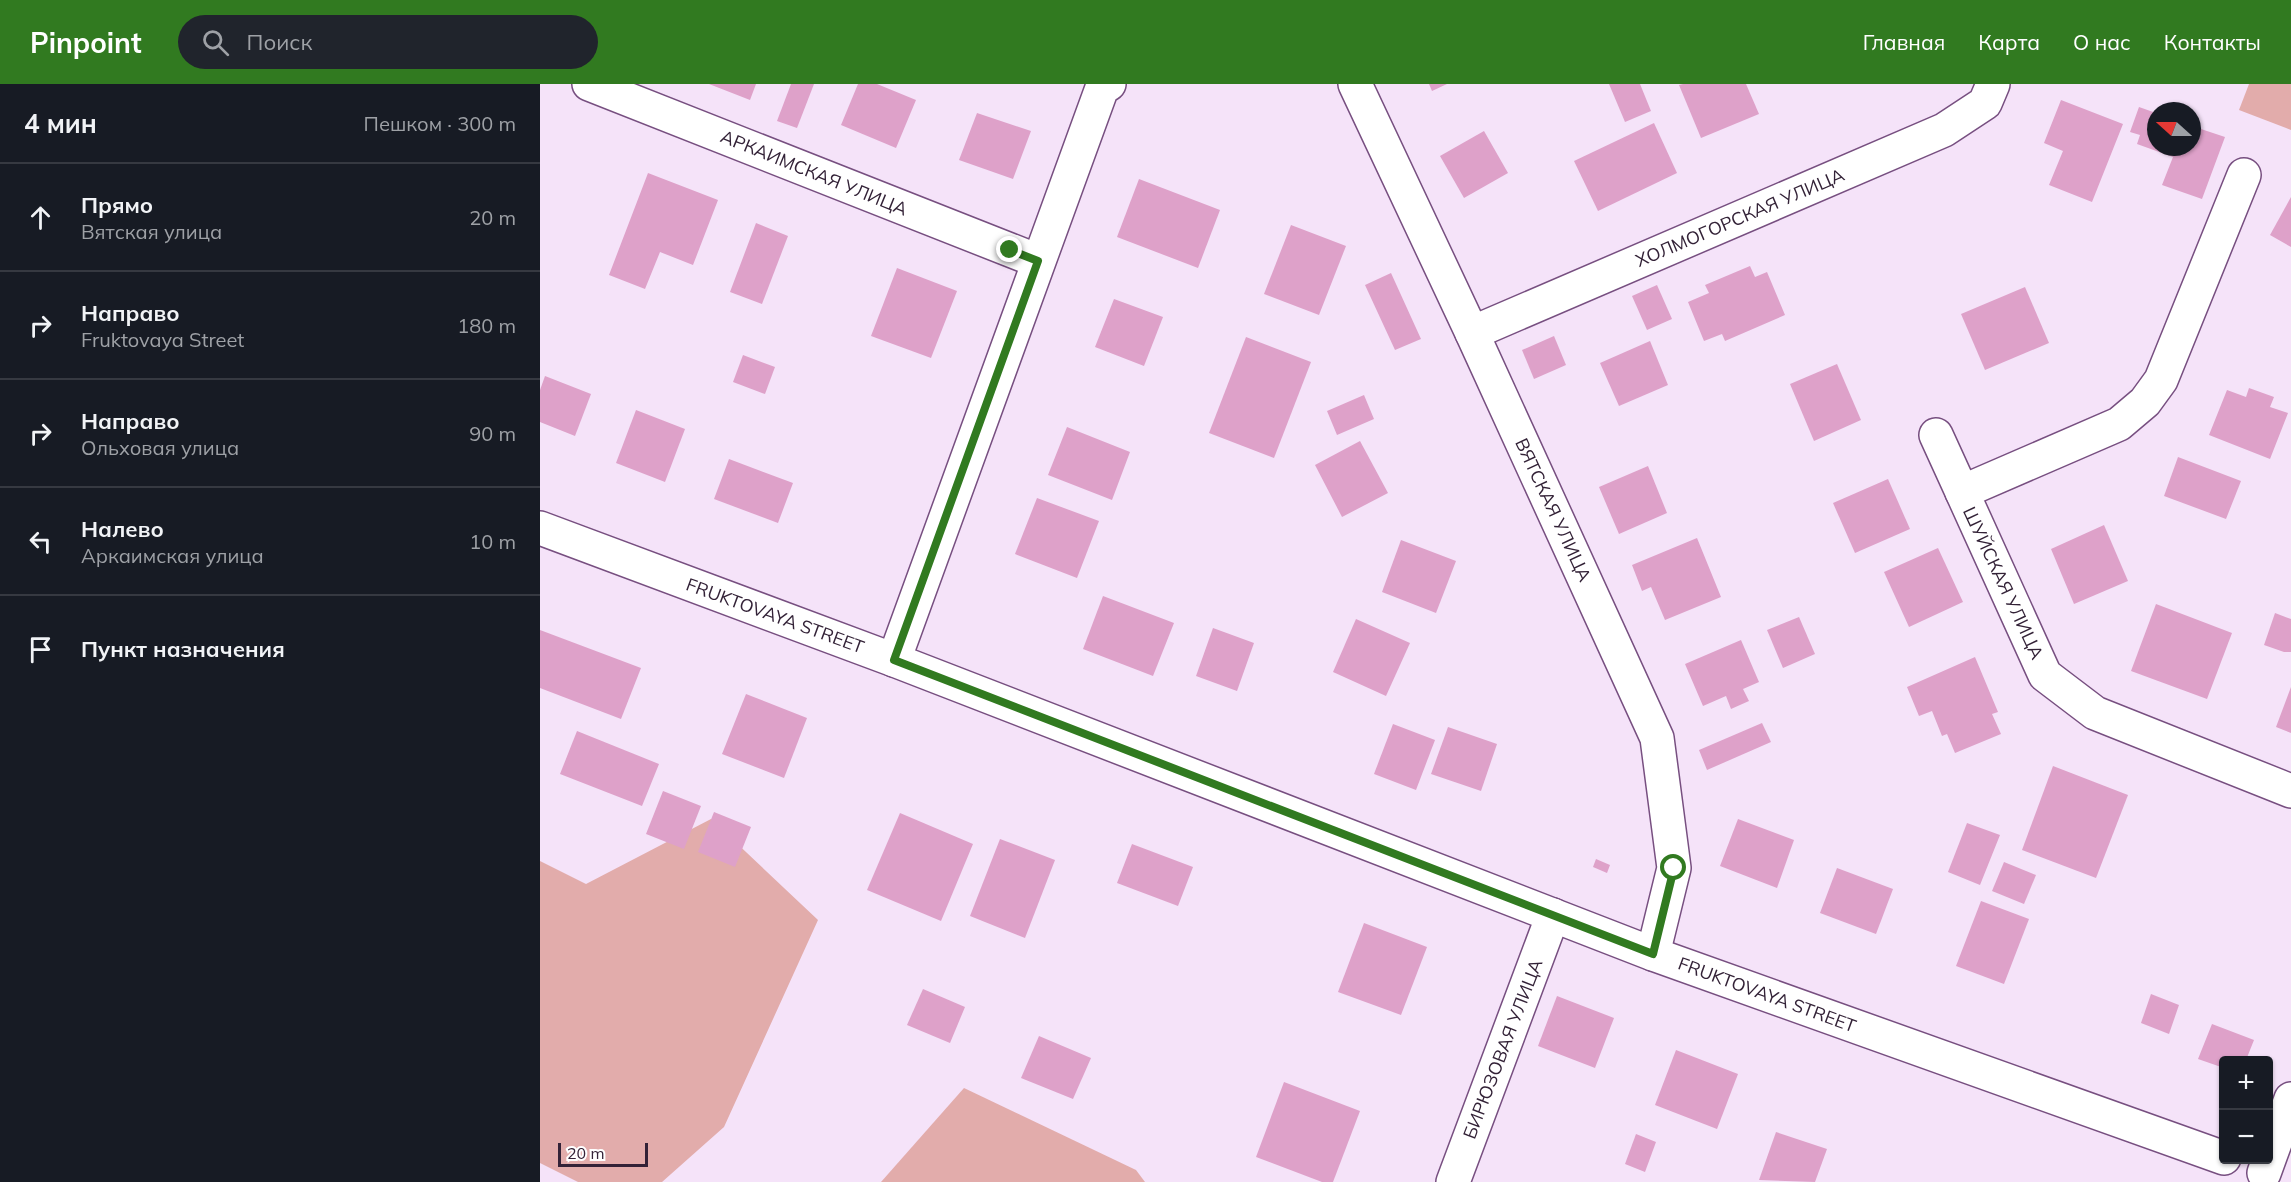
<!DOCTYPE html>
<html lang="ru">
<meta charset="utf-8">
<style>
body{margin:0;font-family:Mulish,sans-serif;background:#20242c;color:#f1f3f6}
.controls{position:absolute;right:18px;bottom:18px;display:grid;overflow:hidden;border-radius:6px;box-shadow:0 2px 4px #0004}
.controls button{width:54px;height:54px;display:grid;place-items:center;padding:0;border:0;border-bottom:2px solid #363941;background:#171b24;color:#f1f3f6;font:30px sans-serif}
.compass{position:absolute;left:1607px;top:18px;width:54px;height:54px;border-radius:50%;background:#171b24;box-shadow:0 2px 4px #0004;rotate:291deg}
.scale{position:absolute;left:18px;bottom:15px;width:90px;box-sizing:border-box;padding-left:6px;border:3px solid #332237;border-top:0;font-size:16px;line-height:21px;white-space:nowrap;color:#332237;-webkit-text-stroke:4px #fff;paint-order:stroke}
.stop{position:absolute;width:18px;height:18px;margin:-14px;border:4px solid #317a20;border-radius:50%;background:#fff}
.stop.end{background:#317a20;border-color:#fff;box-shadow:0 2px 6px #0008}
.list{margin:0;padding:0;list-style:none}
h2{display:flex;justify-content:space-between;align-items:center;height:78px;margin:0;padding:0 24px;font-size:26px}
h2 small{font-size:20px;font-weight:400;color:#9ea1a6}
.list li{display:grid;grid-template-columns:39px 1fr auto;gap:18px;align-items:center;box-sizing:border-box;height:108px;padding:0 24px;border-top:2px solid #363941}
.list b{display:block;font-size:22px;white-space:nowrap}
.list p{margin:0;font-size:20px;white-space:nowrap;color:#9ea1a6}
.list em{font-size:20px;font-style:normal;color:#9ea1a6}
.icon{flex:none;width:33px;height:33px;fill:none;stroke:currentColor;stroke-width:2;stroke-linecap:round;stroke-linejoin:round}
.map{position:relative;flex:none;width:1751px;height:1098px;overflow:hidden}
header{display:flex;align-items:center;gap:36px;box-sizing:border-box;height:84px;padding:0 30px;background:#317a20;color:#fff}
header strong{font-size:28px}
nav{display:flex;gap:33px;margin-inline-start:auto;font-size:21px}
.search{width:420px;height:54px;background:#20242c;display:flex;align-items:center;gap:15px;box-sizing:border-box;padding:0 21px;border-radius:33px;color:#9ea1a6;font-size:22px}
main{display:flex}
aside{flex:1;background:#171b24}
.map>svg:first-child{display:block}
.green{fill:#e2acab}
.building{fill:#dea1c9}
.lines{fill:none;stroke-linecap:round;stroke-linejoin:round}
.minor-casing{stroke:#774f80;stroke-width:36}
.minor{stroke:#fff;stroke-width:33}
.route{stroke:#317a20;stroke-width:8}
.labels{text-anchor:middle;stroke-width:5;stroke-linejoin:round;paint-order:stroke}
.street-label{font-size:18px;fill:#332237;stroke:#fff}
</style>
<header>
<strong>Pinpoint</strong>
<div class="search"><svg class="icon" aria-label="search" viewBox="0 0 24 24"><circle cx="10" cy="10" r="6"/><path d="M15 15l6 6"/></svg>Поиск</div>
<nav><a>Главная</a><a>Карта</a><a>О нас</a><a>Контакты</a></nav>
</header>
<main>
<aside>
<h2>4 мин<small>Пешком · 300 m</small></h2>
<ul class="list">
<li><svg class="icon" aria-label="ahead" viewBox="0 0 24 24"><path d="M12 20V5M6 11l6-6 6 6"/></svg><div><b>Прямо</b><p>Вятская улица</p></div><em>20 m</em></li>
<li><svg class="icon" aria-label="right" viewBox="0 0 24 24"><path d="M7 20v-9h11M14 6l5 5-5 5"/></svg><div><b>Направо</b><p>Fruktovaya Street</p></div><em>180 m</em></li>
<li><svg class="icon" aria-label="right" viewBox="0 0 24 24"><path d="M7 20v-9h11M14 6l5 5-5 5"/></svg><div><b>Направо</b><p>Ольховая улица</p></div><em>90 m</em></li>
<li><svg class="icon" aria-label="left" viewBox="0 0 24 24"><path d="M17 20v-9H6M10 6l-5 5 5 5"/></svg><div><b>Налево</b><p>Аркаимская улица</p></div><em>10 m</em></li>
<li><svg class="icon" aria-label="arrive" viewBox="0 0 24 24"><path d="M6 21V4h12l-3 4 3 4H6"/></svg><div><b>Пункт назначения</b></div></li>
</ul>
</aside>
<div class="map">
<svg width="1751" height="1098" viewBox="0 0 1751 1098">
<rect width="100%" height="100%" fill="#f5e3f9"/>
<g class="green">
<polygon points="1709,0 1751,0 1751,46 1699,26"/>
<polygon points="171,735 278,836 184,1043 122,1098 38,1098 0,1079 0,777 46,800"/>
<polygon points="424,1004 596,1086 605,1098 341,1098"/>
</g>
<g class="building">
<polygon points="169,0 216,0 210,16"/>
<polygon points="251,0 274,0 257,44 237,37"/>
<polygon points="318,0 337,0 376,16 356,64 301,41"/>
<polygon points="889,0 907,0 892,7"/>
<polygon points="1069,0 1100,0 1111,27 1085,38"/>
<polygon points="1143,0 1206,0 1219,30 1161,54 1139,1"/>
<polygon points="1521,16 1583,40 1552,118 1509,101 1523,67 1504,59"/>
<polygon points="1599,23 1616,29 1616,63 1652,63 1652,42 1685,53 1662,115 1622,101 1633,73 1597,60 1600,51 1590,48"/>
<polygon points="437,29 491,47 473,95 419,76"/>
<polygon points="1114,39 1137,89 1058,127 1034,77"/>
<polygon points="944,47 968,89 924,114 900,72"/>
<polygon points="108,89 178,116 153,181 120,168 105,205 69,191"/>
<polygon points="599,95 680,126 658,184 577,153"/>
<polygon points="1751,113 1751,163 1730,151"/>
<polygon points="216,139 248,152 222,220 190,208"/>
<polygon points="751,141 806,162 779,231 724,210"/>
<polygon points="1210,182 1215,193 1227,188 1245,231 1185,257 1182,250 1164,257 1148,218 1169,209 1165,201"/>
<polygon points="357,184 417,207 391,274 331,252"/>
<polygon points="851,189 881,255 855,266 825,201"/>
<polygon points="1117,201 1132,235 1107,246 1092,212"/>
<polygon points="1485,203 1509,259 1445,286 1421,230"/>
<polygon points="574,215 623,233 604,282 555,263"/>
<polygon points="1014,252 1026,281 994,295 982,266"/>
<polygon points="706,253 771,278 734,374 669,349"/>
<polygon points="1110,257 1128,301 1079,322 1060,279"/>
<polygon points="203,271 235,283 225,310 193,298"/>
<polygon points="1297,280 1321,336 1274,357 1250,300"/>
<polygon points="5,292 51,310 35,352 0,338 0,306"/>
<polygon points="1709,304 1734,313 1730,323 1748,329 1730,375 1669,351 1687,306 1706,313"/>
<polygon points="824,311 834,335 797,351 787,327"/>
<polygon points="96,326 145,345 125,398 76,379"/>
<polygon points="527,343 590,368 572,416 508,391"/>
<polygon points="820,357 848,409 802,433 775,381"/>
<polygon points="1638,373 1701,397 1686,435 1624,412"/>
<polygon points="189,375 253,399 238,439 174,415"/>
<polygon points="1108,382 1127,429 1079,450 1059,403"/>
<polygon points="1348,395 1370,445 1315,469 1293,419"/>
<polygon points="497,414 559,437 537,494 475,470"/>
<polygon points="1564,441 1588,497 1534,520 1511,465"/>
<polygon points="1157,454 1181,513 1125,536 1111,503 1102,507 1092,481"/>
<polygon points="861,456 916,477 896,529 842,508"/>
<polygon points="1398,464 1423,518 1369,543 1344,488"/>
<polygon points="563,512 634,539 613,592 543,565"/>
<polygon points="1616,520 1692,549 1667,615 1591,587"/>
<polygon points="1735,529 1751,535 1751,568 1744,568 1724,561"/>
<polygon points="1259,533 1275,570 1243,584 1227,546"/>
<polygon points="816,535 870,559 846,612 793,588"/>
<polygon points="673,544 714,559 697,607 656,592"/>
<polygon points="0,546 101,584 81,635 0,604"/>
<polygon points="1201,556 1219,598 1203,605 1209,617 1191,625 1186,612 1163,622 1145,580"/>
<polygon points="1435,573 1458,628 1452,630 1461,650 1415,669 1407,650 1402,652 1392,627 1379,632 1367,603"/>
<polygon points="1751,603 1751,649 1736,643"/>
<polygon points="206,610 267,634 244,694 182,670"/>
<polygon points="1222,639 1231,658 1167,686 1159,666"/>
<polygon points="853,640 895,656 876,706 834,690"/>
<polygon points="908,643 957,660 941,707 891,690"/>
<polygon points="37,647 119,680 102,722 20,690"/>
<polygon points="1513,682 1588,711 1556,794 1482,766"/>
<polygon points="123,707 161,722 144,765 106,750"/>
<polygon points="174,728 211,743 195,783 158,768"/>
<polygon points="360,729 433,760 401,837 327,806"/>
<polygon points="1198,735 1254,756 1237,804 1180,782"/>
<polygon points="1427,739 1460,751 1440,801 1408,788"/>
<polygon points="460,755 515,776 485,854 430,832"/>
<polygon points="592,760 653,783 638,822 577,799"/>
<polygon points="1056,775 1070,781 1067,789 1053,783"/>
<polygon points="1464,778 1496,791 1484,820 1452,807"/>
<polygon points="1297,784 1353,805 1336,850 1280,829"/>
<polygon points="1441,817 1489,835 1464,900 1416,882"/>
<polygon points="824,839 887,863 861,931 798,908"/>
<polygon points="383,905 425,923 410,959 367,941"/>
<polygon points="1611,910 1639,921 1629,950 1601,939"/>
<polygon points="1017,912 1074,934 1055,984 998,962"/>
<polygon points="1672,940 1714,956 1706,976 1684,976 1684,984 1658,975"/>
<polygon points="499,952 551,974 533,1015 481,994"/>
<polygon points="1136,966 1198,990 1177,1045 1115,1021"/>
<polygon points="744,998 820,1027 793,1098 782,1098 716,1073"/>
<polygon points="1236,1048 1287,1065 1275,1098 1219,1096"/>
<polygon points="1096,1050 1116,1058 1105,1088 1085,1080"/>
</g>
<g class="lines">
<defs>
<g id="minor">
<polyline points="49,0 498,177"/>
<polyline points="815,0 932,249 1117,654 1134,784 1113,870"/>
<polyline points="1704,91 1621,296 1605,318 1579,340 1422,408 1505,591 1555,629 1751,707"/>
<polyline points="932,249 1404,46 1445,19 1453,0"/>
<polyline points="1396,351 1422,408"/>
<polyline points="0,444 354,576 1113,870 1684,1074"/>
<polyline points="354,576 562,4 569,0"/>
<polyline points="1724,1089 1751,1015"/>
<polyline points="913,1098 1013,831"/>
</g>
</defs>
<use href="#minor" class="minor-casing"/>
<use href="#minor" class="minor"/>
</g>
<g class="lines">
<polyline class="route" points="470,166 498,177 354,576 1113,870 1134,784"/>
</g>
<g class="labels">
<g class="street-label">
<text transform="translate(274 89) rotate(22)" y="6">АРКАИМСКАЯ УЛИЦА</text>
<text transform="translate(1200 134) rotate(-23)" y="6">ХОЛМОГОРСКАЯ УЛИЦА</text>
<text transform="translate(1013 426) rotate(65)" y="6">ВЯТСКАЯ УЛИЦА</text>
<text transform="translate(1463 499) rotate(65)" y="6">ШУЙСКАЯ УЛИЦА</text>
<text transform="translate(235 532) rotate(20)" y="6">FRUKTOVAYA STREET</text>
<text transform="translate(1227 911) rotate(20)" y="6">FRUKTOVAYA STREET</text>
<text transform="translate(963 965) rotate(-69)" y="6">БИРЮЗОВАЯ УЛИЦА</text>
</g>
</g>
</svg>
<div class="controls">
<button>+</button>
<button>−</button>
</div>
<svg class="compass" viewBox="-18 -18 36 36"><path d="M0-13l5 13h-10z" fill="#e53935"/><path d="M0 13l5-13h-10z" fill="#9ea1a6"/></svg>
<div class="scale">20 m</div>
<div class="stop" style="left:1134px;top:784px"></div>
<div class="stop end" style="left:470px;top:166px"></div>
</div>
</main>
